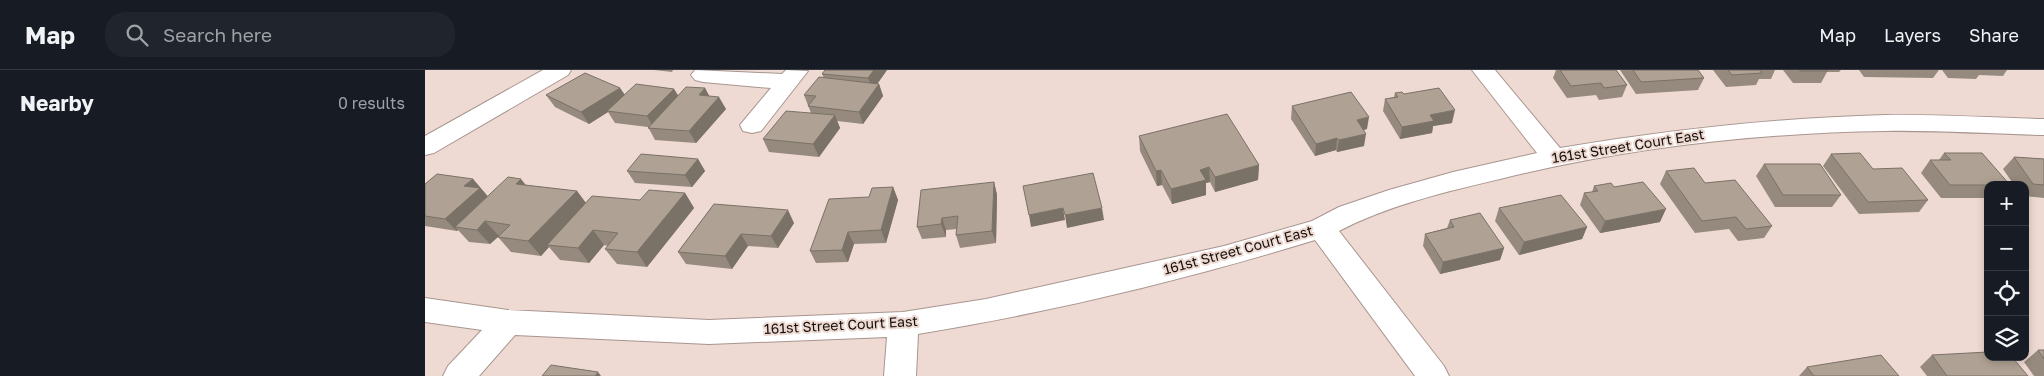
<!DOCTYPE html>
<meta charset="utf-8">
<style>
body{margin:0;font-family:"Golos Text",sans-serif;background:#20242c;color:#f1f3f6}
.controls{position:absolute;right:15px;bottom:15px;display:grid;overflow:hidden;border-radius:10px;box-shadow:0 2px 8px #0003}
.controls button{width:45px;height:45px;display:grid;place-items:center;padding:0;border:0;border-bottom:1px solid #363941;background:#171b24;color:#f1f3f6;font:25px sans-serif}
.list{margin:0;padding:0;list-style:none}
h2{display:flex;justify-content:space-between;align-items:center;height:65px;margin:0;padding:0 20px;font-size:21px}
h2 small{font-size:16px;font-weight:400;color:#9ea1a6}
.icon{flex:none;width:28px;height:28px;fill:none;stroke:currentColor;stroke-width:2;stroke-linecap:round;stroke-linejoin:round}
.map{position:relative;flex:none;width:1619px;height:306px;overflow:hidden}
header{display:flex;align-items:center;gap:30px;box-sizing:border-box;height:70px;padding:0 25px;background:#171b24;border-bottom:1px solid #363941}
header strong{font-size:24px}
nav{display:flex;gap:28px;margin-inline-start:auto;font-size:18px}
.search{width:350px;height:45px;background:#20242c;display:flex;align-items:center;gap:12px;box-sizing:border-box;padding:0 18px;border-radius:20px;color:#9ea1a6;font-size:19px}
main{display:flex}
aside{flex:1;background:#171b24}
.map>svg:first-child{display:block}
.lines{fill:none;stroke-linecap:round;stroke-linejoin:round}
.minor-casing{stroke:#a8958f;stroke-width:2}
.minor{fill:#fff;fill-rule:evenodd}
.wall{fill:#968a7e}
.shaded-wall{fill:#7a7167}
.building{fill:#afa193;stroke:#7a7167}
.labels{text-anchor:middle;stroke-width:4;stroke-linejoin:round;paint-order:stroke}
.street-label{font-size:14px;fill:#150f0c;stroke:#eedad2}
</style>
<header>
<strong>Map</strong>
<div class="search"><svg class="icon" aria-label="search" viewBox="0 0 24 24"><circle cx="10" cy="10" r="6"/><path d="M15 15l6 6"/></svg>Search here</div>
<nav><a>Map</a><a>Layers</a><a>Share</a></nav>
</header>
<main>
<aside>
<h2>Nearby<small>0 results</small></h2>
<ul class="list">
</ul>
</aside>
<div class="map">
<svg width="1619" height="306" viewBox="0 0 1619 306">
<rect width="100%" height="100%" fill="#eedad2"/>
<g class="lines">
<defs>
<g id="minor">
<polygon points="118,0 146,0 143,5 9,83 0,85 0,66"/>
<polygon points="270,0 357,4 361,0 383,1 336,61 327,63 318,61 315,55 346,18 278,12 270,10 266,5"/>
<path d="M1047,0H1070L1135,78C1243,60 1351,48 1460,45C1513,44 1566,48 1619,49V65C1566,64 1513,60 1460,61C1331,63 1200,78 1075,109C1020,122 964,135 914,161L1019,296L1024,306H990L890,170C760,210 627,242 493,264L491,306H459L462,267L284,274L90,265L54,306H18L23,296L57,260L0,252V228L83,240L284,250L478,242L561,229L799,176L887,151L914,137L964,120L1028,102L1112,83Z"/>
</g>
</defs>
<use href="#minor" class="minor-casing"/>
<use href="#minor" class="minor"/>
</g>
<g class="wall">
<polygon points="229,0 248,0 247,2"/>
<polygon points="400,0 462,0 452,14 454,14 458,26 438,54 412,51 415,58 394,87 344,82 338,69 386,43 379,25 399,8 397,4"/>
<polygon points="1131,0 1191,0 1202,15 1197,27 1174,30 1171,25 1142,28 1128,8"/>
<polygon points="1195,0 1273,0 1279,8 1273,20 1211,24"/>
<polygon points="1288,0 1350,0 1346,9 1334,9 1331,15 1301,17"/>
<polygon points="1358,0 1416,0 1414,2 1402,2 1396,13 1368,13"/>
<polygon points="1434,0 1514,0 1508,8 1439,7"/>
<polygon points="1517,0 1582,0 1578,6 1554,5 1551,9 1523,8"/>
<polygon points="195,18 200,25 249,19 253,25 280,18 284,26 301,39 271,73 230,70 223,57 190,53 183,42 164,54 130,37 121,25"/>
<polygon points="970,23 979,24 1027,53 1008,56 1007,63 975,69 958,41 960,29 969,27"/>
<polygon points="867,36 942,59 939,60 939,76 912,82 911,80 890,86 866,49"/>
<polygon points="714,66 834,95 833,110 790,122 785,112 781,113 781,125 747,134 737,115 732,116 715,81"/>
<polygon points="1519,83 1563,115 1563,128 1516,128 1496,103 1505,90 1514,90"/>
<polygon points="1406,84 1448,99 1503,130 1494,142 1434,144 1398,96"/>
<polygon points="1589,87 1619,89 1619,128 1600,126 1600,115 1589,115 1578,99"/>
<polygon points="273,89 280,101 267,117 210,113 202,101"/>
<polygon points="1339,94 1416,125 1407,137 1350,137 1331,106"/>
<polygon points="1241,101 1347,156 1339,168 1313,171 1304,159 1270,163 1235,114"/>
<polygon points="48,109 63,127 101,115 152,121 161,133 215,130 260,123 269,138 222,197 192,194 180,179 183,176 179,175 164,193 135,190 124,177 116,186 86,182 73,167 65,174 44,172 33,160 32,161 0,156 0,114"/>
<polygon points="569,112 572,125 571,173 535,178 531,165 532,159 521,160 521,167 497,169 492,157"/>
<polygon points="1169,116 1235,152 1175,163 1155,135 1159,123 1167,122"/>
<polygon points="468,117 473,130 461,173 429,174 423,192 391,193 385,181 444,127"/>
<polygon points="289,134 369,153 353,178 323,176 307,199 261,194 253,182"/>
<polygon points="1074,138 1162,157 1157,169 1094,185 1070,151"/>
<polygon points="1025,150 1079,178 1075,190 1015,204 998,176 1000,164 1022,158"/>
<polygon points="1613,280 1619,280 1619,306 1609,306 1599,292"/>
<polygon points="1507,285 1603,306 1502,306 1495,297"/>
<polygon points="1382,297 1474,306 1374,306"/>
</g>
<g class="shaded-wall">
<polygon points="449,0 462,0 448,20 443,8"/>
<polygon points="454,14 458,26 438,54 434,42"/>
<polygon points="195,18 203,30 182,41 183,42 164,54 156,42"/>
<polygon points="280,18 287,31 274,25"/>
<polygon points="249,19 256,31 229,58 222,46"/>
<polygon points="294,27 301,39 271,73 264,61"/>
<polygon points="1030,40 1027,53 1008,56 1007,63 975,69 977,57 1005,45"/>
<polygon points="410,45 415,58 394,87 388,74"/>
<polygon points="944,47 942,59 930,62 932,50"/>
<polygon points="941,64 939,76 912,82 914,70"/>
<polygon points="912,68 911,80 890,86 891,74"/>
<polygon points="273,89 280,101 267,117 260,105"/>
<polygon points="834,95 833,110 790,122 790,107"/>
<polygon points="784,97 785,112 781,113 781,125 747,134 746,119 775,100"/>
<polygon points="736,100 737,115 732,116 731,101"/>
<polygon points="48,109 66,130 30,157 33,160 32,161 20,149 39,116"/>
<polygon points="96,109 108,124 91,114"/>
<polygon points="569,112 572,125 571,173 567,161"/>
<polygon points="468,117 473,130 461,173 456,160"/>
<polygon points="152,121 163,136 122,175 124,177 116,186 103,171"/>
<polygon points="260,123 269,138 222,197 212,182"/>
<polygon points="638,138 640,150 606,157 604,145"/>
<polygon points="677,138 679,150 642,158 640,145"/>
<polygon points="1241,139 1235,152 1175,163 1180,151"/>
<polygon points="363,140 369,153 353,178 346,166"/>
<polygon points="517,148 521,160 521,167 516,154"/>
<polygon points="60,151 74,166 65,174 52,160"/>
<polygon points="1162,157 1157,169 1094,185 1099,172"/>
<polygon points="168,160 179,175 164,193 153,178"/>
<polygon points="423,162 429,174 423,192 417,180"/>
<polygon points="316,164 323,176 307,199 300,186"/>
<polygon points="1079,178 1075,190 1015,204 1018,192"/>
<polygon points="173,302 176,306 170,306"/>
</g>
<g class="building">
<polygon points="400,0 449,0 443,8 397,4"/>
<polygon points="1135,0 1191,0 1202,15 1179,18 1176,13 1146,16"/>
<polygon points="1208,0 1273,0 1279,8 1216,12"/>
<polygon points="1303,0 1335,0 1337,3 1307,5"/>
<polygon points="1374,0 1402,0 1403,1 1375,1"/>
<polygon points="160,3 195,18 156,42 121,25"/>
<polygon points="394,7 454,14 434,42 383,36 391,26 379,25"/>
<polygon points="211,14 249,19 222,46 182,41"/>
<polygon points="261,17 280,18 274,25 294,27 264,61 223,58"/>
<polygon points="1014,18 1030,40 1005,45 1009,51 977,57 960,29 973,27 970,23 977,22 979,24"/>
<polygon points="926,22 944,47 932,50 941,64 914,70 912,68 891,74 867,36"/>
<polygon points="361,41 410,45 388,74 338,69"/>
<polygon points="802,44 834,95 790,107 784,97 775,100 781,110 746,119 736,100 731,101 714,66"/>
<polygon points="1435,83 1448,99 1477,98 1503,130 1443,132 1406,84"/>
<polygon points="1519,83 1557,83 1585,115 1525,115 1505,90 1526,90"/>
<polygon points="216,84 273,89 260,105 202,101"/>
<polygon points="1589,87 1619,89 1619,115 1608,114"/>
<polygon points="1339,94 1395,94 1416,125 1358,125"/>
<polygon points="1269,98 1280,113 1310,110 1347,156 1321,159 1311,147 1277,151 1241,101"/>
<polygon points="668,103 677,138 640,145 638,138 604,145 598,116"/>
<polygon points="12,104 48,109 39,116 55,118 20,149 0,146 0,114"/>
<polygon points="83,107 96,109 91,114 152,121 103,171 73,167 85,155 60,151 52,160 30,157"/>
<polygon points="569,112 567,161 531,165 533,146 517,148 516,154 492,157 496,120"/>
<polygon points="1218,112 1241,139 1180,151 1159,123 1173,121 1169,116 1186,113 1189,117"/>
<polygon points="468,117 456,160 423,162 417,180 385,181 404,129 444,127 447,118"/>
<polygon points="224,120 260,123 212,182 180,179 193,163 168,160 153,178 122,175 167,126 215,130"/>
<polygon points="1136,125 1162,157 1099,172 1074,138"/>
<polygon points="289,134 363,140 346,166 316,164 300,186 253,182"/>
<polygon points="1055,143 1079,178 1018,192 1000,164 1029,157 1025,150"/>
<polygon points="1613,280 1619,280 1619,289"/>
<polygon points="1563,282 1563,287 1587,287 1603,306 1522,306 1507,285"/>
<polygon points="1456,285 1474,306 1389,306 1382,297"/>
<polygon points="126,295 173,302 170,306 117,306"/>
</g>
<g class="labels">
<g class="street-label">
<text transform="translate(1203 76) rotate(-9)" y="5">161st Street Court East</text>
<text transform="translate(813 180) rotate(-15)" y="5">161st Street Court East</text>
<text transform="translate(416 255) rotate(-3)" y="5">161st Street Court East</text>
</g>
</g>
</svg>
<div class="controls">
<button>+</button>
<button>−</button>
<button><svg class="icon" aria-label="locate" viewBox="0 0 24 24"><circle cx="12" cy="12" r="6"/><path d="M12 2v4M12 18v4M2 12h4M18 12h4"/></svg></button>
<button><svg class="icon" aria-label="layers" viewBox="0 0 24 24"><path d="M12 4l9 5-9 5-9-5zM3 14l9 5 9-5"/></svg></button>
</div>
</div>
</main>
